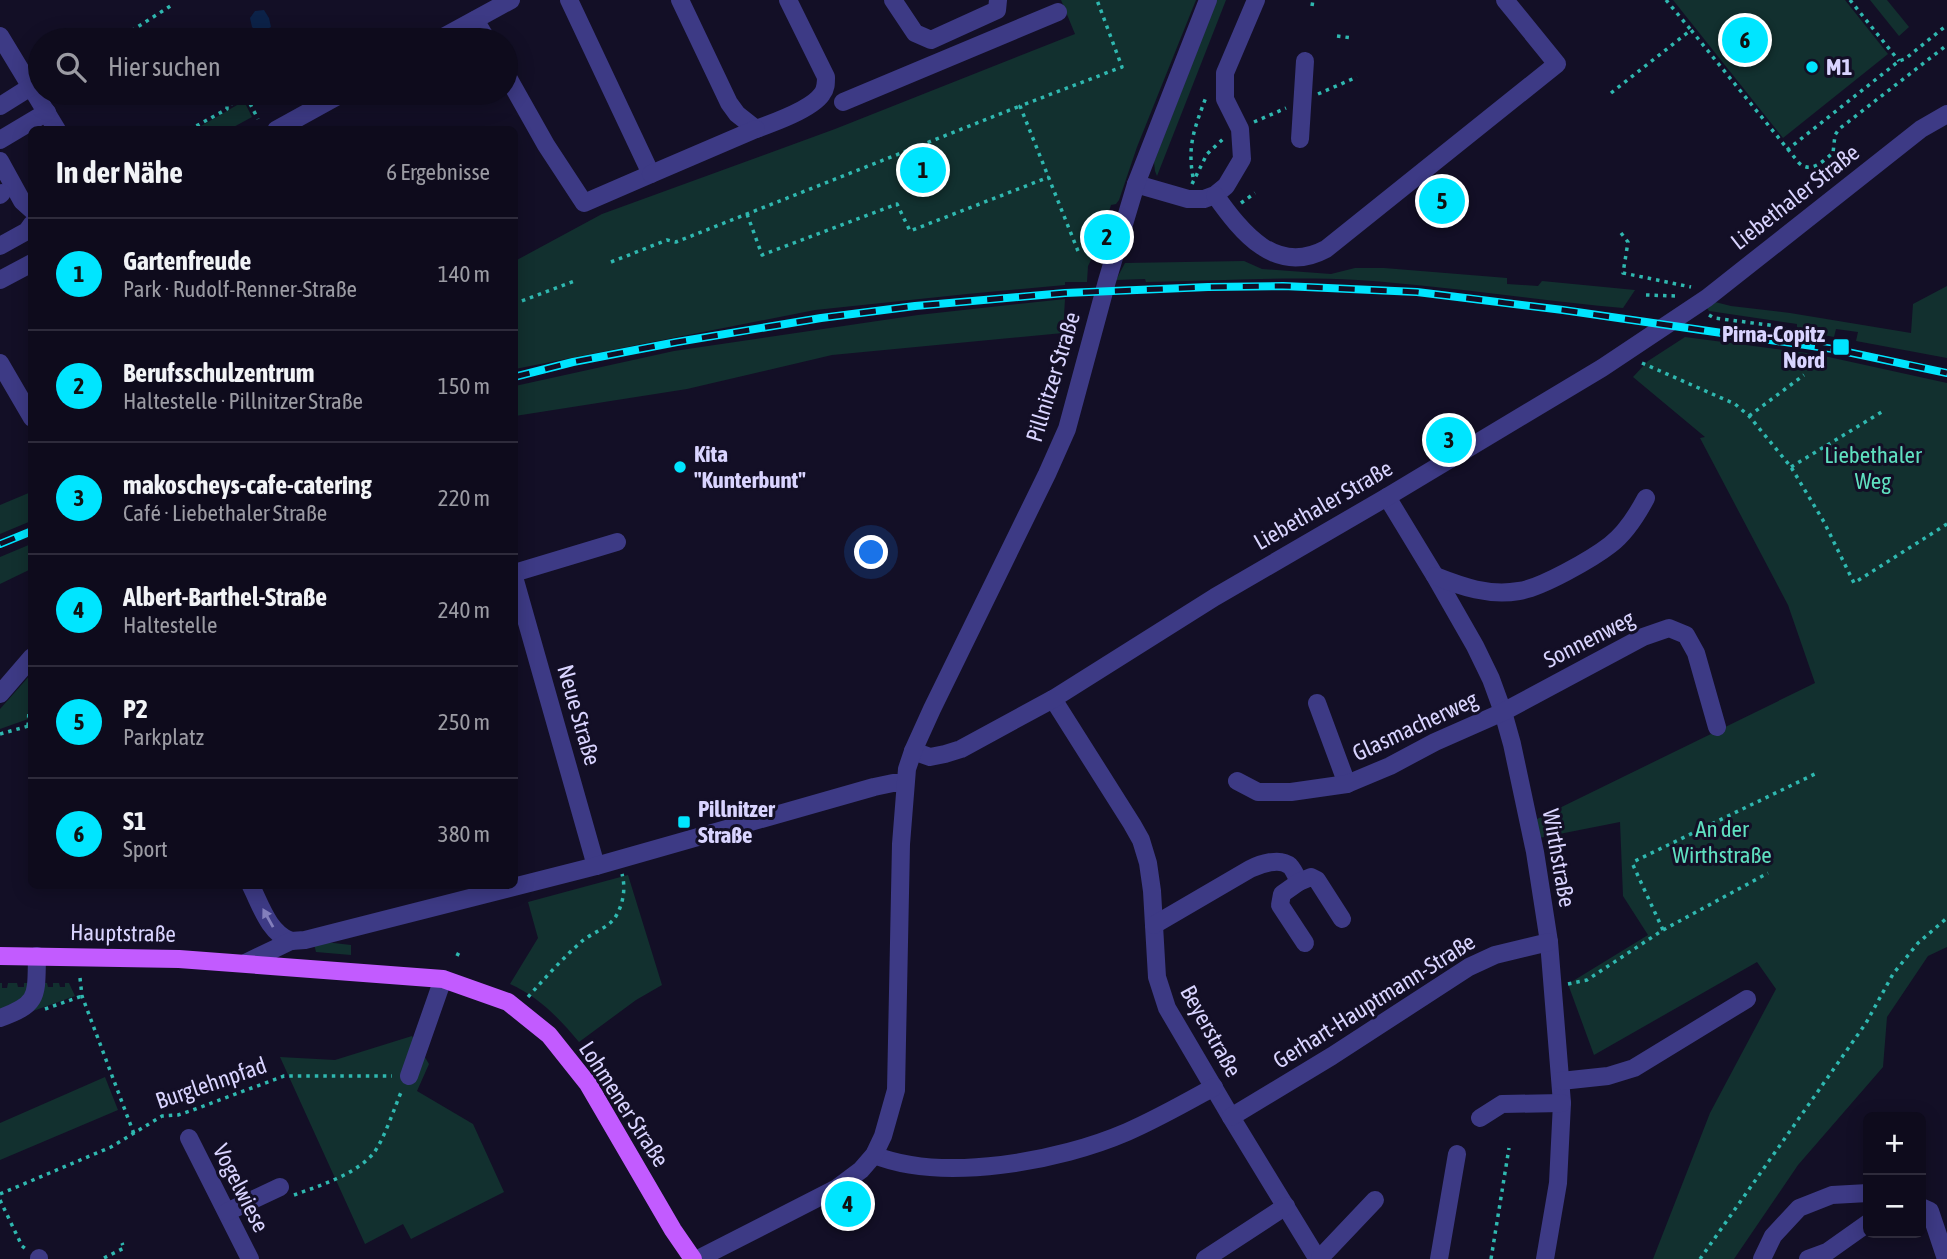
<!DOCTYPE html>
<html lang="de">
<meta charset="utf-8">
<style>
body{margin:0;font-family:"Asap Condensed",sans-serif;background:#171425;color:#f1f3f6}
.controls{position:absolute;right:21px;bottom:21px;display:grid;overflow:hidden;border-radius:10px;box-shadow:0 4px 18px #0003}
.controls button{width:63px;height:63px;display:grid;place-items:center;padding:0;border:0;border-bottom:2px solid #2e2b3b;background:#0e0b1c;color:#f1f3f6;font:35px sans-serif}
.you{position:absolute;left:872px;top:553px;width:24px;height:24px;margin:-18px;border:5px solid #fff;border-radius:50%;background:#1a73e8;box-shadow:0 0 0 10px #1a73e833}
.badge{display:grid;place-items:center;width:46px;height:46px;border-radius:50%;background:#00e5ff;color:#111;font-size:23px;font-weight:700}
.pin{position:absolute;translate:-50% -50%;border:4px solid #fff;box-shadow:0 2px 7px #0006}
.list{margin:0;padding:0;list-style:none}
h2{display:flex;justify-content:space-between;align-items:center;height:91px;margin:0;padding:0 28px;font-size:30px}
h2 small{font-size:23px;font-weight:400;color:#9b9ba3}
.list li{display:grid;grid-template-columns:46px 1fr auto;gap:21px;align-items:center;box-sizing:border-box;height:112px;padding:0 28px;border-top:2px solid #2e2b3b}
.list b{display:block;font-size:26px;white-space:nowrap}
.list p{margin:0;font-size:23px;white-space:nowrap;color:#9b9ba3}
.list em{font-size:23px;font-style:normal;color:#9b9ba3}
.icon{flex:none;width:38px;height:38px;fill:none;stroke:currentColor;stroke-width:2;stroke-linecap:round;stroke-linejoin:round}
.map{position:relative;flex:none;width:1947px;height:1259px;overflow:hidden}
.search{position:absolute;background:#0e0b1c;box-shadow:0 4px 18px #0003;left:28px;top:28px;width:490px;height:77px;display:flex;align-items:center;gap:18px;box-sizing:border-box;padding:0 24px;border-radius:38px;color:#9b9ba3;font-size:26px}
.panel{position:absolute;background:#0e0b1c;box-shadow:0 4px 18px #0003;left:28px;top:126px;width:490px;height:763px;border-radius:10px}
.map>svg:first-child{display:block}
.green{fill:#12302f}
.water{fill:#0c2248}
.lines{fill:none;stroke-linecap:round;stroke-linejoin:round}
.path{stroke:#2fb8b0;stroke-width:3.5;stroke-dasharray:3.5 5;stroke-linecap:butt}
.minor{stroke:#3d3a85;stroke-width:18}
.major{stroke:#c25bff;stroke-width:18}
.rail-casing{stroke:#00e5ff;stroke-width:8}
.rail{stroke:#130f26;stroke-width:5;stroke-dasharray:16;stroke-linecap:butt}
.oneway{fill:#837fbc}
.poi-dot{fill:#00e5ff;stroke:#130f26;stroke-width:2.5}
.labels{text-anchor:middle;stroke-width:6;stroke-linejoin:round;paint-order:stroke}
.poi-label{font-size:23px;font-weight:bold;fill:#d9d4ff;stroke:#130f26;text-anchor:start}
.street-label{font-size:23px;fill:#d9d4ff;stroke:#130f26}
.park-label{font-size:23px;fill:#5fe0c0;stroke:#130f26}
</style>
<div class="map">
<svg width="1947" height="1259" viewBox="0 0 1947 1259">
<rect width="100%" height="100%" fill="#130f26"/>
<g class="green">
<polygon points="1061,0 1196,0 1137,147 1119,200 1116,204 1111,205 1098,246 1088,266 1087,282 1065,282 1065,285 967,294 815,310 515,369 515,261 602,214 835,129 1075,34"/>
<polygon points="1217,0 1226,0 1157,176 1155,171 1154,162"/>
<polygon points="1673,0 1845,0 1888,54 1783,138"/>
<polygon points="1870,0 1887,0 1909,27 1899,36"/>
<polygon points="244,101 252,117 230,129 196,129"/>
<path d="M1244,261L1262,269L1331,274L1355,268H1384L1507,278V284L1538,286L1542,281L1635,290L1623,308C1535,300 1447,286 1358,280C1288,276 1216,281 1146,282L1145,279L1116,280L1125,263Z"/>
<polygon points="1947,286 1947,358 1856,341 1858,332 1836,329 1834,337 1797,330 1797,324 1709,311 1705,305 1711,301 1731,306 1790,313 1911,333 1913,304"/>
<polygon points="1065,299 1063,333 832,355 687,389 515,416 515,386 674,351 918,315"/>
<polygon points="1685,337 1815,354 1947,383 1947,947 1928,956 1887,1017 1883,1067 1798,1165 1734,1259 1653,1259 1710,1113 1776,989 1757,962 1594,1055 1568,984 1648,935 1623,896 1620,822 1539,838 1535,820 1815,683 1788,605 1700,438 1705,437 1633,377 1648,361"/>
<polygon points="31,492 31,521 0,534 0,505"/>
<polygon points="31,544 31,569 0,584 0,557"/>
<polygon points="31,674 31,718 0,729 0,709"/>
<path d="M628,875L662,985L636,1000L579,1042C559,1018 539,997 510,984L538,938L528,902Z"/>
<polygon points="325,942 351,945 351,955 316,952 314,944"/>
<polygon points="0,983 2,983 2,988 7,988 8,983 17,983 18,987 24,987 24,983 30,983 27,996 0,1010"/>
<polygon points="42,983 47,983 48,987 53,987 53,983 59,983 60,987 65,987 65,983 69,983 75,996 33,1011"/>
<polygon points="412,1036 429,1064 417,1091 473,1124 504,1192 411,1239 403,1224 365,1244 280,1057 335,1060"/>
<polygon points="105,1077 118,1110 0,1160 0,1123"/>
</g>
<polygon class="water" points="264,10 269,18 271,27 262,32 257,32 252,27 250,18 255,11"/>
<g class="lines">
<g class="path">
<polyline points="1666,0 1691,30"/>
<polyline points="1850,0 1899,61"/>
<polyline points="1312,6 1313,0"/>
<polyline points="1337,36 1352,38"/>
<polyline points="117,40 172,5"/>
<path d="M1611,93L1691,30L1799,163C1811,174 1823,161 1833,153L1835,135L1839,129L1947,45"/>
<polyline points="1318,94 1357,77"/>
<polyline points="1254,122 1286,108"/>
<polyline points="334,127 335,130"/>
<polyline points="189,130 227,109 227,106 246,96 258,119"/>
<polyline points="1787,150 1899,61 1905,59 1947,25"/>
<path d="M1193,177C1187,145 1195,127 1206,97"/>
<polyline points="1192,184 1207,154 1223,139"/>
<polyline points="1241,203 1255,193"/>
<polyline points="747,214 762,255 897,204 910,231 1049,177"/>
<polyline points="1621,233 1628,242 1623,273 1691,287"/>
<polyline points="1078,251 1020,106 1122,67 1097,0"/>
<polyline points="611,262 667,240 676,242 1020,106"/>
<polyline points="1646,295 1677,296"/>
<polyline points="514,304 577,280"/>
<polyline points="1709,315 1714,318 1784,327 1782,336"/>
<polyline points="1642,363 1735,404 1749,416 1791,467 1824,522 1854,583 1947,524"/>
<polyline points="1749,416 1804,375"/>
<polyline points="1791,467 1885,410"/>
<polyline points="28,726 29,711 32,710"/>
<polyline points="0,734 32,725"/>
<polyline points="1663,930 1633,865 1635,861 1819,772"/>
<polyline points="457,956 460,950"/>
<polyline points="80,978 82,996 134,1134"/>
<polyline points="1568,984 1587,980 1663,930 1768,873"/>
<path d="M528,997C545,978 562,959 581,942C591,933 609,928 616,916C623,904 626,889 622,874"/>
<polyline points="45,1009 82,996"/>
<polyline points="0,1194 111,1147 162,1116 178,1115 190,1111 284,1076 392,1076"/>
<path d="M294,1195C321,1185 352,1176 372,1155C383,1143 395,1106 402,1090"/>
<polyline points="0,1200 22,1246 27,1250"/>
<polyline points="104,1258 124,1248 122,1243"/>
<polyline points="1491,1259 1509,1148"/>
<polyline points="1700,1259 1866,1023 1893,974 1918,943 1947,918"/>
</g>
<g class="minor">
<path d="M680,0L729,103L737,114L756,129C773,123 812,109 822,94C826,89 826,84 826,77L788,0"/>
<polyline points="893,0 915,33 931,40 997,10 998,0"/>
<polyline points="475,20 487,40"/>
<polyline points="0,36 57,130"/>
<polyline points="438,40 511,0"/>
<polyline points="506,74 546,145 584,203 651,174 569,0"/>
<polyline points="843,102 1058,12"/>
<polyline points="0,106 32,86"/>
<polyline points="276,130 343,93"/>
<polyline points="1300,139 1305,61"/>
<polyline points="0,140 47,112"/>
<polyline points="0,161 22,201 32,210"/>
<polyline points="651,174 756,129"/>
<polyline points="1136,184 1188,199 1204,199 1215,195 1226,186 1242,159 1240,129 1225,99 1225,73 1256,0"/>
<polyline points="0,195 2,193"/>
<path d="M1215,195C1242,233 1276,276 1326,249L1557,64L1505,0"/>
<polyline points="0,246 27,231 32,224"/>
<polyline points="0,280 32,263"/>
<polyline points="0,363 32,418"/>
<polyline points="1387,497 1435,576 1475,646 1491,679 1503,712 1512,744 1535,852 1549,942 1562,1103 1558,1183 1545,1259"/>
<polyline points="514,573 617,542"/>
<path d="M1435,576C1463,587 1488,596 1519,591C1541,588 1592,559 1610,545C1626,533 1637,515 1646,498"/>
<polyline points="514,577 596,866"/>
<polyline points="0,694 32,657"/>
<polyline points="1053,699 1132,824 1141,840 1148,863 1152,891 1157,977 1167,1008 1231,1117 1314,1253 1321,1259"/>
<polyline points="1317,703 1347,784"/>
<polyline points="913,751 930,757 945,754 961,749 1053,699 1215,597 1387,497 1602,368 1707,298 1921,129 1947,114"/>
<polyline points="1237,781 1258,792 1291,792 1347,784 1390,766 1435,742 1503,712 1643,637 1669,628 1686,635 1696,653 1717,727"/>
<path d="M251,886C261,906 269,933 291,941"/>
<path d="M1154,925L1250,869C1260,864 1280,857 1290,866C1294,870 1297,878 1299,882"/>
<polyline points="1305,943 1280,905 1282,894 1299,882 1311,877 1317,880 1342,919"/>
<polyline points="245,963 291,941 305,940 596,866 874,787 893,783 905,783"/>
<path d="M0,1018C40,1004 36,995 37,956"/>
<polyline points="409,1076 443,979"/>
<polyline points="1561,1081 1608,1076 1634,1068 1747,999"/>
<polyline points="1231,1117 1332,1056 1469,967 1495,955 1549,942"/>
<polyline points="1480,1118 1502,1104 1562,1103"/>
<polyline points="189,1138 250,1259"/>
<path d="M874,1155C944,1183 1060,1161 1127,1132C1157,1119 1185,1103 1214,1087"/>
<polyline points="1921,1207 1930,1211 1946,1259"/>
<polyline points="227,1212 280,1187"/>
<polyline points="39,1258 39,1259"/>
<polyline points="1320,1258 1375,1200"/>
<polyline points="698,1259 837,1188 861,1170 874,1155 883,1136 896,1090 901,844 907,769 913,751 932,709 1047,474 1067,429 1107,281 1136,184 1208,0"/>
<polyline points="1205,1259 1286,1206"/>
<polyline points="1439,1259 1457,1154"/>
<polyline points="1762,1259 1773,1236 1799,1208 1832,1195 1868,1193"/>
<polyline points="1808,1259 1827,1252 1868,1223"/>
</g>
<polyline class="major" points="0,956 179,959 443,979 508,1002 549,1035 588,1084 673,1230 693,1259"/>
<defs>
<g id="rail">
<polyline points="514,377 573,362 677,342 821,318 915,306 1065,293 1208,287 1283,286 1417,292 1563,310 1833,349 1947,373"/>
<polyline points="0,544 32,531"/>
</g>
</defs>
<use href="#rail" class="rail-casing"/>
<use href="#rail" class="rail"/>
</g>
<defs><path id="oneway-solid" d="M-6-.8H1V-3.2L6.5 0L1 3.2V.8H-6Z" transform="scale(1.75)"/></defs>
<use class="oneway" href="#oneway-solid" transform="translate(268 918) rotate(-119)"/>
<g class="poi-dot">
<circle cx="1812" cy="67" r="7"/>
<rect x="1832" y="338" width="18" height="18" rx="3.5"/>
<circle cx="680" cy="467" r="7"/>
<rect x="677" y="815" width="14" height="14" rx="3.5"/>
</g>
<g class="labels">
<g class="poi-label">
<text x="1826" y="75">M1</text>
<text x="1825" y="342" text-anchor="end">Pirna-Copitz<tspan x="1825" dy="26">Nord</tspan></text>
<text x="694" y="462">Kita<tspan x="694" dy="26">"Kunterbunt"</tspan></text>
<text x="698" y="817">Pillnitzer<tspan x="698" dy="26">Straße</tspan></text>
</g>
<g class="street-label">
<text transform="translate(1795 197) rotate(-38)" y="8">Liebethaler Straße</text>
<text transform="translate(1053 377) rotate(-73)" y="8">Pillnitzer Straße</text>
<text transform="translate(1323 505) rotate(-30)" y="8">Liebethaler Straße</text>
<text transform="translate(1589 639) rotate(-27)" y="8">Sonnenweg</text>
<text transform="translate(579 715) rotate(74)" y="8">Neue Straße</text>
<text transform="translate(1415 726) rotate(-25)" y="8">Glasmacherweg</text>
<text transform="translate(1559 858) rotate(80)" y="8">Wirthstraße</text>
<text transform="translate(123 933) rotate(1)" y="8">Hauptstraße</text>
<text transform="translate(1374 1001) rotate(-32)" y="8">Gerhart-Hauptmann-Straße</text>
<text transform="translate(1211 1031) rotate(61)" y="8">Beyerstraße</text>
<text transform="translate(211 1083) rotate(-19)" y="8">Burglehnpfad</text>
<text transform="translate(624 1104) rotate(57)" y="8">Lohmener Straße</text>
<text transform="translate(241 1188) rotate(63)" y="8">Vogelwiese</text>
</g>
<g class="park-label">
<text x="1873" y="463">Liebethaler<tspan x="1873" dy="26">Weg</tspan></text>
<text x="1722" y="837">An der<tspan x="1722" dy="26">Wirthstraße</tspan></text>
</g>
</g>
</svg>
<div class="controls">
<button>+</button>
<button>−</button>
</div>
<div class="you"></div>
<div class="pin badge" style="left:923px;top:170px">1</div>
<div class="pin badge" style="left:1107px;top:237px">2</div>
<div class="pin badge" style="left:1449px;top:440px">3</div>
<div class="pin badge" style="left:848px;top:1204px">4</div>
<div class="pin badge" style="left:1442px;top:201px">5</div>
<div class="pin badge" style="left:1745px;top:40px">6</div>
<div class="search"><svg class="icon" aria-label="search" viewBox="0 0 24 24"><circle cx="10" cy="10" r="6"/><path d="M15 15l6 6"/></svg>Hier suchen</div>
<section class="panel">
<h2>In der Nähe<small>6 Ergebnisse</small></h2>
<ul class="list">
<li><span class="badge">1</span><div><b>Gartenfreude</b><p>Park · Rudolf-Renner-Straße</p></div><em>140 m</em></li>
<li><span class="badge">2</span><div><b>Berufsschulzentrum</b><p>Haltestelle · Pillnitzer Straße</p></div><em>150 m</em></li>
<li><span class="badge">3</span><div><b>makoscheys-cafe-catering</b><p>Café · Liebethaler Straße</p></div><em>220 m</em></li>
<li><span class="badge">4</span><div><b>Albert-Barthel-Straße</b><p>Haltestelle</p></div><em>240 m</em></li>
<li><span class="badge">5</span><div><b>P2</b><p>Parkplatz</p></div><em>250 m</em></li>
<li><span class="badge">6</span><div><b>S1</b><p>Sport</p></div><em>380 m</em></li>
</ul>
</section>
</div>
